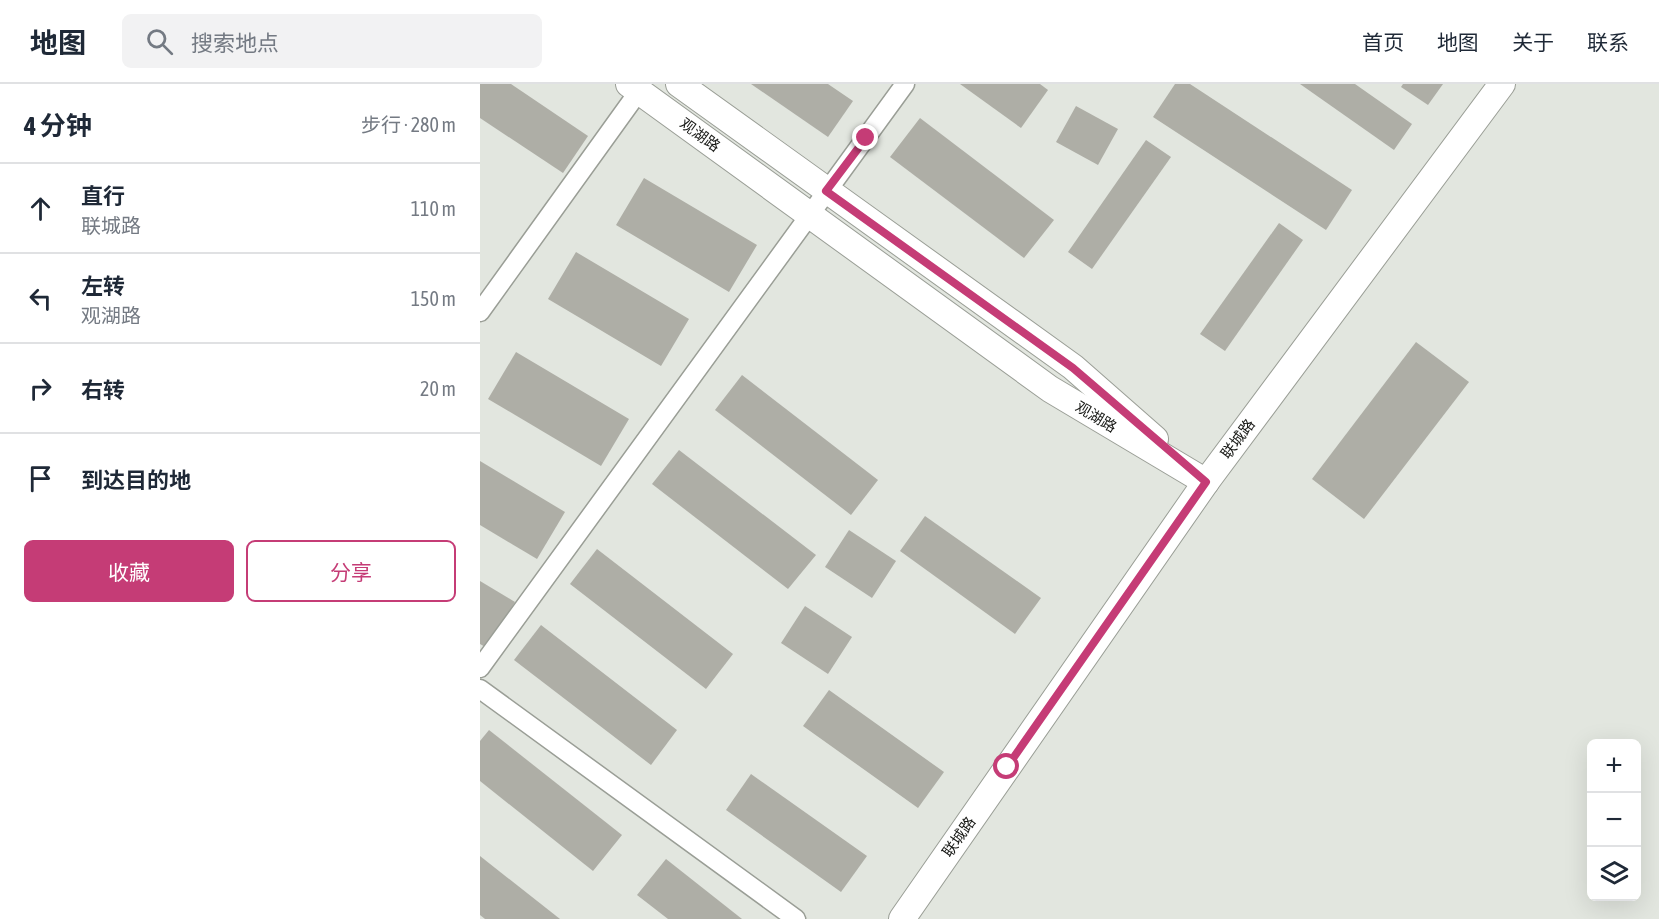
<!DOCTYPE html>
<html lang="zh">
<meta charset="utf-8">
<style>
body{margin:0;font-family:"Asap Condensed","Noto Sans SC",sans-serif;background:#f2f2f3;color:#1f2937}
.controls{position:absolute;right:18px;bottom:18px;display:grid;overflow:hidden;border-radius:9px;box-shadow:0 6px 24px #0002}
.controls button{width:54px;height:54px;display:grid;place-items:center;padding:0;border:0;border-bottom:2px solid #e0e1e3;background:#fff;color:#1f2937;font:30px sans-serif}
.stop{position:absolute;width:18px;height:18px;margin:-14px;border:4px solid #c53c76;border-radius:50%;background:#fff}
.stop.end{background:#c53c76;border-color:#fff;box-shadow:0 2px 6px #0008}
.list{margin:0;padding:0;list-style:none}
h2{display:flex;justify-content:space-between;align-items:center;height:78px;margin:0;padding:0 24px;font-size:26px}
h2 small{font-size:20px;font-weight:400;color:#747a83}
.list li{display:grid;grid-template-columns:39px 1fr auto;gap:18px;align-items:center;box-sizing:border-box;height:90px;padding:0 24px;border-top:2px solid #e0e1e3}
.list b{display:block;font-size:22px;white-space:nowrap}
.list p{margin:0;font-size:20px;white-space:nowrap;color:#747a83}
.list em{font-size:20px;font-style:normal;color:#747a83}
.actions{display:flex;gap:12px;padding:18px 24px}
.actions a{flex:1;padding:14px 0;border:2px solid #c53c76;border-radius:9px;text-align:center;font-size:21px;color:#c53c76}
.actions .main{background:#c53c76;color:#fff}
.icon{flex:none;width:33px;height:33px;fill:none;stroke:currentColor;stroke-width:2;stroke-linecap:round;stroke-linejoin:round}
.map{position:relative;flex:none;width:1179px;height:835px;overflow:hidden}
header{display:flex;align-items:center;gap:36px;box-sizing:border-box;height:84px;padding:0 30px;background:#fff;border-bottom:2px solid #e0e1e3}
header strong{font-size:28px}
nav{display:flex;gap:33px;margin-inline-start:auto;font-size:21px}
.search{width:420px;height:54px;background:#f2f2f3;display:flex;align-items:center;gap:15px;box-sizing:border-box;padding:0 21px;border-radius:9px;color:#747a83;font-size:22px}
main{display:flex}
aside{flex:1;background:#fff}
.map>svg:first-child{display:block}
.building{fill:#aeaea6}
.lines{fill:none;stroke-linecap:round;stroke-linejoin:round}
.street-casing{stroke:#9a9e96;stroke-width:21}
.secondary-casing{stroke:#9a9e96;stroke-width:28}
.street{stroke:#fff;stroke-width:18}
.secondary{stroke:#fff;stroke-width:26}
.route{stroke:#c53c76;stroke-width:8}
.labels{text-anchor:middle;stroke-width:6;stroke-linejoin:round;paint-order:stroke}
.street-label{font-size:15px;fill:#181916;stroke:#fff}
</style>
<header>
<strong>地图</strong>
<div class="search"><svg class="icon" aria-label="search" viewBox="0 0 24 24"><circle cx="10" cy="10" r="6"/><path d="M15 15l6 6"/></svg>搜索地点</div>
<nav><a>首页</a><a>地图</a><a>关于</a><a>联系</a></nav>
</header>
<main>
<aside>
<h2>4 分钟<small>步行 · 280 m</small></h2>
<ul class="list">
<li><svg class="icon" aria-label="ahead" viewBox="0 0 24 24"><path d="M12 20V5M6 11l6-6 6 6"/></svg><div><b>直行</b><p>联城路</p></div><em>110 m</em></li>
<li><svg class="icon" aria-label="left" viewBox="0 0 24 24"><path d="M17 20v-9H6M10 6l-5 5 5 5"/></svg><div><b>左转</b><p>观湖路</p></div><em>150 m</em></li>
<li><svg class="icon" aria-label="right" viewBox="0 0 24 24"><path d="M7 20v-9h11M14 6l5 5-5 5"/></svg><div><b>右转</b></div><em>20 m</em></li>
<li><svg class="icon" aria-label="arrive" viewBox="0 0 24 24"><path d="M6 21V4h12l-3 4 3 4H6"/></svg><div><b>到达目的地</b></div></li>
</ul>
<div class="actions"><a class="main">收藏</a><a>分享</a></div>
</aside>
<div class="map">
<svg width="1179" height="835" viewBox="0 0 1179 835">
<rect width="100%" height="100%" fill="#e2e6df"/>
<g class="building">
<polygon points="0,0 31,0 108,52 83,89 0,34"/>
<polygon points="271,0 348,0 373,17 348,53"/>
<polygon points="480,0 560,0 568,6 541,44"/>
<polygon points="695,0 710,0 872,106 846,146 673,33"/>
<polygon points="820,0 875,0 932,40 914,66"/>
<polygon points="923,0 963,0 948,21 921,3"/>
<polygon points="596,22 638,45 618,81 576,58"/>
<polygon points="440,34 574,136 544,174 410,73"/>
<polygon points="666,56 691,73 612,185 588,168"/>
<polygon points="164,94 277,161 249,208 136,141"/>
<polygon points="799,139 823,156 745,267 720,250"/>
<polygon points="96,168 209,235 181,282 68,215"/>
<polygon points="936,258 989,298 884,435 832,395"/>
<polygon points="36,268 149,335 121,382 8,315"/>
<polygon points="262,291 398,396 371,431 235,326"/>
<polygon points="199,366 336,471 308,505 172,400"/>
<polygon points="0,377 85,428 57,475 0,441"/>
<polygon points="445,432 561,514 535,550 420,467"/>
<polygon points="369,446 416,477 392,514 345,483"/>
<polygon points="117,465 253,570 226,605 90,500"/>
<polygon points="0,497 35,518 7,564 0,560"/>
<polygon points="325,522 372,553 348,590 301,559"/>
<polygon points="61,541 197,646 171,681 34,576"/>
<polygon points="349,606 464,688 438,724 323,642"/>
<polygon points="9,646 142,751 113,787 0,697 0,657"/>
<polygon points="271,690 387,772 361,808 246,726"/>
<polygon points="0,772 80,835 5,835 0,831"/>
<polygon points="186,775 262,835 188,835 157,811"/>
</g>
<g class="lines">
<defs>
<g id="street">
<polyline points="0,228 159,7"/>
<polyline points="0,584 425,0"/>
<polyline points="0,605 316,835"/>
</g>
<g id="secondary">
<polyline points="149,0 570,305 726,398"/>
<polyline points="199,0 593,283 675,355"/>
<polyline points="422,835 726,398 1022,0"/>
</g>
</defs>
<use href="#street" class="street-casing"/>
<use href="#secondary" class="secondary-casing"/>
<use href="#street" class="street"/>
<use href="#secondary" class="secondary"/>
</g>
<g class="lines">
<polyline class="route" points="386,54 346,107 593,284 726,398 527,683"/>
</g>
<g class="labels">
<g class="street-label">
<text transform="translate(220 51) rotate(36)" y="5">观湖路</text>
<text transform="translate(616 333) rotate(31)" y="5">观湖路</text>
<text transform="translate(758 355) rotate(-53)" y="5">联城路</text>
<text transform="translate(479 753) rotate(-55)" y="5">联城路</text>
</g>
</g>
</svg>
<div class="controls">
<button>+</button>
<button>−</button>
<button><svg class="icon" aria-label="layers" viewBox="0 0 24 24"><path d="M12 4l9 5-9 5-9-5zM3 14l9 5 9-5"/></svg></button>
</div>
<div class="stop" style="left:527px;top:683px"></div>
<div class="stop end" style="left:386px;top:54px"></div>
</div>
</main>
